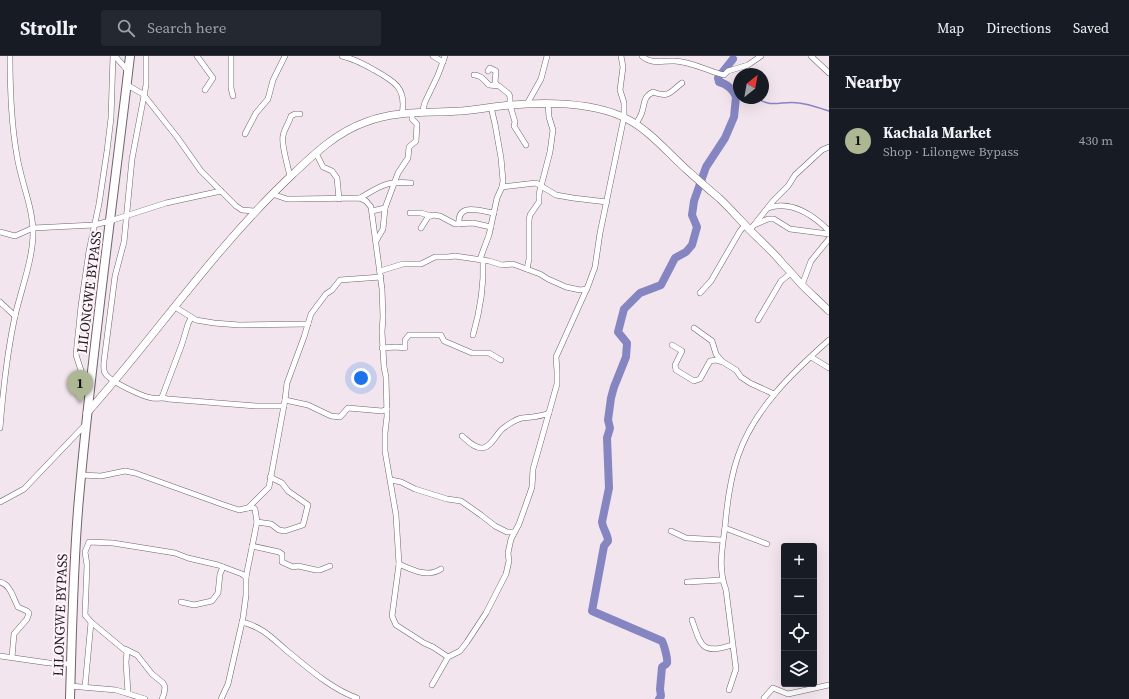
<!DOCTYPE html>
<meta charset="utf-8">
<style>
body{margin:0;font-family:"Source Serif 4",serif;background:#242831;color:#f1f3f6}
.controls{position:absolute;right:12px;bottom:12px;display:grid;overflow:hidden;border-radius:4px;box-shadow:0 4px 16px #0002}
.controls button{width:36px;height:36px;display:grid;place-items:center;padding:0;border:0;border-bottom:1px solid #363941;background:#171b24;color:#f1f3f6;font:20px sans-serif}
.compass{position:absolute;left:733px;top:12px;width:36px;height:36px;border-radius:50%;background:#171b24;box-shadow:0 4px 16px #0002;rotate:31deg}
.you{position:absolute;left:361px;top:322px;width:14px;height:14px;margin:-10px;border:3px solid #fff;border-radius:50%;background:#1a73e8;box-shadow:0 0 0 6px #1a73e833}
.badge{display:grid;place-items:center;width:26px;height:26px;border-radius:50%;background:#adb793;color:#111;font-size:13px;font-weight:700}
.pin{position:absolute;translate:-50% -33px;filter:drop-shadow(0 1px 2px #0008)}
.pin::after{content:'';position:absolute;top:21px;width:14px;height:12px;background:inherit;clip-path:polygon(0 0,100% 0,50% 100%)}
.list{margin:0;padding:0;list-style:none}
h2{display:flex;justify-content:space-between;align-items:center;height:52px;margin:0;padding:0 16px;font-size:17px}
h2 small{font-size:13px;font-weight:400;color:#9ea1a6}
.list li{display:grid;grid-template-columns:26px 1fr auto;gap:12px;align-items:center;box-sizing:border-box;height:64px;padding:0 16px;border-top:1px solid #363941}
.list b{display:block;font-size:15px;white-space:nowrap}
.list p{margin:0;font-size:13px;white-space:nowrap;color:#9ea1a6}
.list em{font-size:13px;font-style:normal;color:#9ea1a6}
.icon{flex:none;width:22px;height:22px;fill:none;stroke:currentColor;stroke-width:2;stroke-linecap:round;stroke-linejoin:round}
.map{position:relative;flex:none;width:829px;height:643px;overflow:hidden}
header{display:flex;align-items:center;gap:24px;box-sizing:border-box;height:56px;padding:0 20px;background:#171b24;border-bottom:1px solid #363941}
header strong{font-size:19px}
nav{display:flex;gap:22px;margin-inline-start:auto;font-size:14px}
.search{width:280px;height:36px;background:#242831;display:flex;align-items:center;gap:10px;box-sizing:border-box;padding:0 14px;border-radius:4px;color:#9ea1a6;font-size:15px}
main{display:flex}
aside{flex:1;background:#171b24}
.map>svg:first-child{display:block}
.lines{fill:none;stroke-linecap:round;stroke-linejoin:round}
.stream{stroke:#8585c2;stroke-width:1.5}
.river{stroke:#8585c2;stroke-width:8}
.street-casing{stroke:#70636b;stroke-width:6}
.secondary-casing{stroke:#70636b;stroke-width:8}
.primary-casing{stroke:#70636b;stroke-width:10}
.street{stroke:#fff;stroke-width:5}
.secondary{stroke:#fff;stroke-width:7}
.primary{stroke:#fff;stroke-width:8}
.labels{text-anchor:middle;stroke-width:4;stroke-linejoin:round;paint-order:stroke}
.street-label{font-size:14px;fill:#211c1f;stroke:#fff3fa}
</style>
<header>
<strong>Strollr</strong>
<div class="search"><svg class="icon" aria-label="search" viewBox="0 0 24 24"><circle cx="10" cy="10" r="6"/><path d="M15 15l6 6"/></svg>Search here</div>
<nav><a>Map</a><a>Directions</a><a>Saved</a></nav>
</header>
<main>
<div class="map">
<svg width="829" height="643" viewBox="0 0 829 643">
<rect width="100%" height="100%" fill="#f3e5ee"/>
<g class="lines">
<path class="stream" d="M757,42C772,53 783,44 799,47C809,48 819,52 829,55"/>
<g class="river">
<path d="M733,3L718,22L719,26C727,28 734,34 736,41"/>
<path d="M659,643L661,640L660,633L662,611C663,610 666,609 667,607C668,603 664,589 662,585L592,555L604,490L608,485C608,478 603,474 602,466L609,432L607,382L610,372L608,364L611,342L614,331L626,301L627,287L618,276L624,253L640,237L661,229L675,202L686,196L692,189L697,171L692,159L694,145L706,111L725,82L734,61L736,41L739,35"/>
</g>
<defs>
<g id="street">
<polyline points="115,0 128,15"/>
<path d="M146,0V29L132,103L124,186L115,220L104,305C104,308 103,314 105,317C109,325 143,341 152,342C158,343 162,341 168,343L256,350H284"/>
<polyline points="197,0 213,22 205,34"/>
<polyline points="231,0 231,32 233,40"/>
<path d="M342,0C354,3 364,8 374,14C394,25 407,32 402,58"/>
<polyline points="433,0 443,6"/>
<path d="M642,0C651,9 664,4 675,5C693,6 707,15 724,19L728,15L748,9L761,0"/>
<polyline points="811,0 829,17"/>
<polyline points="488,15 490,12 496,15 495,26 497,29"/>
<path d="M474,19C481,19 484,24 489,29L499,30L509,38L510,41V49L515,66L514,70L526,89"/>
<polyline points="127,29 143,38 177,81 201,115 236,150 242,154 254,155"/>
<polyline points="527,48 541,23 547,0"/>
<polyline points="422,57 425,46 438,19 445,0"/>
<path d="M636,68C638,64 641,60 642,56C645,47 643,41 653,36C669,42 669,37 682,27"/>
<polyline points="245,78 256,57 268,43 273,24 285,0"/>
<polyline points="316,97 323,111 332,115 337,122 339,143"/>
<path d="M290,120C288,111 281,88 283,80C284,73 289,67 291,60L295,58H300"/>
<polyline points="502,131 536,127 556,139 573,142 607,146"/>
<polyline points="272,138 287,143 296,143 360,142 366,145 371,151 382,233 383,261 382,276 384,311 386,321 387,360 385,377 385,395 396,459 399,508 392,560 396,569 424,587 433,591 448,601 460,595 467,586 486,557 506,518 509,505 508,497 511,483 519,468 530,437 532,431 533,413 539,392 557,328 557,315 556,301 588,230 595,211 600,177 624,61 624,47 620,34 623,11 621,0"/>
<path d="M360,142C381,130 385,125 411,127"/>
<path d="M768,152C792,144 813,159 829,175"/>
<polyline points="372,155 385,152"/>
<polyline points="410,157 421,157 431,160"/>
<path d="M459,168C457,146 480,155 494,157"/>
<polyline points="754,169 768,163 774,163 790,173 829,178"/>
<polyline points="421,172 428,161 433,159 440,160 455,168 473,167 491,171"/>
<polyline points="750,174 773,145 788,130 795,119 822,94 829,91"/>
<polyline points="0,176 15,180 33,172 94,169 110,165 166,147 221,135"/>
<polyline points="376,185 383,173 385,152 398,117 408,102 409,91 416,85 417,68 412,63 412,57"/>
<polyline points="480,203 489,179 497,142 502,131 503,125 501,102 495,68 491,51"/>
<polyline points="527,213 529,203 529,164 530,159 539,146 539,138 550,96 553,74 549,61 548,47"/>
<polyline points="380,215 403,208 421,208 435,201 448,201 455,200 489,205 502,209 513,208 540,218 548,223 566,231 580,234 587,233"/>
<polyline points="802,229 811,205 829,183"/>
<polyline points="700,237 711,225 740,175 745,169"/>
<polyline points="0,246 15,260"/>
<polyline points="175,251 196,264 214,267 239,269 308,268"/>
<polyline points="758,264 781,225 791,217"/>
<polyline points="694,272 712,285 716,298 720,303 723,306 736,314 741,321 750,327 774,338"/>
<path d="M473,279C480,255 484,228 483,204"/>
<polyline points="672,289 682,295 675,309 676,314 694,325 700,323 710,305 716,304 722,306"/>
<polyline points="382,292 396,291 405,292 405,284 409,279 441,279 444,285 472,297 489,297 501,304"/>
<polyline points="811,301 829,312"/>
<polyline points="88,336 76,299 81,250 89,195 99,148 107,95 111,62 113,0"/>
<polyline points="162,341 182,288 188,268 191,262"/>
<polyline points="285,344 308,349 331,360 340,361 348,352 382,355 387,353"/>
<path d="M0,372C3,334 7,297 15,260C21,234 33,203 33,177C33,151 21,126 17,100C11,67 10,33 10,0"/>
<path d="M462,380C468,385 475,393 483,392C493,390 497,375 505,371C509,368 517,363 522,362C531,361 540,361 549,357"/>
<polyline points="81,419 101,420 125,415 135,417 224,449 239,454 252,451 255,453 257,466 246,521 246,539 243,562 228,628 221,643"/>
<polyline points="391,424 401,426 415,433 447,443 461,445 481,459 495,470 507,476 514,476"/>
<polyline points="0,446 24,433 86,368"/>
<polyline points="248,452 269,431 285,344 287,327 304,281 311,258 326,238 332,234 340,224 381,221"/>
<polyline points="257,466 271,468 279,474 285,475 303,469 308,449 288,435 282,427 270,421"/>
<polyline points="725,472 767,488"/>
<polyline points="671,475 686,482 722,484"/>
<polyline points="252,490 279,496 282,498 282,506 293,511 298,510 316,514 320,514 330,510"/>
<path d="M399,508C413,514 427,522 441,513"/>
<path d="M0,526C11,529 13,542 18,551L27,555L29,557L27,563L14,578L12,601"/>
<polyline points="687,526 722,524"/>
<polyline points="181,546 194,549 212,545 218,537 220,518 223,511"/>
<path d="M692,564C701,590 702,599 732,589"/>
<polyline points="91,566 127,596 126,606 128,637"/>
<path d="M242,566C262,571 271,581 286,594C307,611 331,633 357,642"/>
<polyline points="125,593 137,599 152,618 163,627 165,631 164,638 162,643"/>
<polyline points="0,600 49,607 71,608"/>
<polyline points="432,629 448,601"/>
<polyline points="70,630 116,634 145,643"/>
<polyline points="85,631 91,566 85,559 87,509 85,496 89,486 113,487 175,497 188,502 218,509 242,518 246,521"/>
<path d="M729,634L736,613L726,534C718,513 722,493 725,471C727,447 730,423 738,400C754,353 793,316 829,284"/>
<polyline points="764,642 773,632 788,638 829,629"/>
</g>
<path id="secondary" d="M87,357C157,278 216,190 293,118C314,98 337,76 366,66C402,52 442,59 479,53C523,46 589,42 629,64C651,76 668,97 687,114C697,123 708,133 719,142C733,155 745,170 759,183C767,191 775,198 782,207C789,214 795,221 801,228C810,237 820,246 829,255"/>
<path id="primary" d="M70,643C72,576 73,509 79,442C92,294 113,147 130,0"/>
</defs>
<use href="#street" class="street-casing"/>
<use href="#secondary" class="secondary-casing"/>
<use href="#primary" class="primary-casing"/>
<use href="#street" class="street"/>
<use href="#secondary" class="secondary"/>
<use href="#primary" class="primary"/>
</g>
<g class="labels">
<g class="street-label">
<text transform="translate(89 236) rotate(-83)" y="5">LILONGWE BYPASS</text>
<text transform="translate(60 559) rotate(-88)" y="5">LILONGWE BYPASS</text>
</g>
</g>
</svg>
<div class="controls">
<button>+</button>
<button>−</button>
<button><svg class="icon" aria-label="locate" viewBox="0 0 24 24"><circle cx="12" cy="12" r="6"/><path d="M12 2v4M12 18v4M2 12h4M18 12h4"/></svg></button>
<button><svg class="icon" aria-label="layers" viewBox="0 0 24 24"><path d="M12 4l9 5-9 5-9-5zM3 14l9 5 9-5"/></svg></button>
</div>
<svg class="compass" viewBox="-18 -18 36 36"><path d="M0-13l5 13h-10z" fill="#e53935"/><path d="M0 13l5-13h-10z" fill="#9ea1a6"/></svg>
<div class="you"></div>
<div class="pin badge" style="left:80px;top:347px">1</div>
</div>
<aside>
<h2>Nearby<small></small></h2>
<ul class="list">
<li><span class="badge">1</span><div><b>Kachala Market</b><p>Shop · Lilongwe Bypass</p></div><em>430 m</em></li>
</ul>
</aside>
</main>
